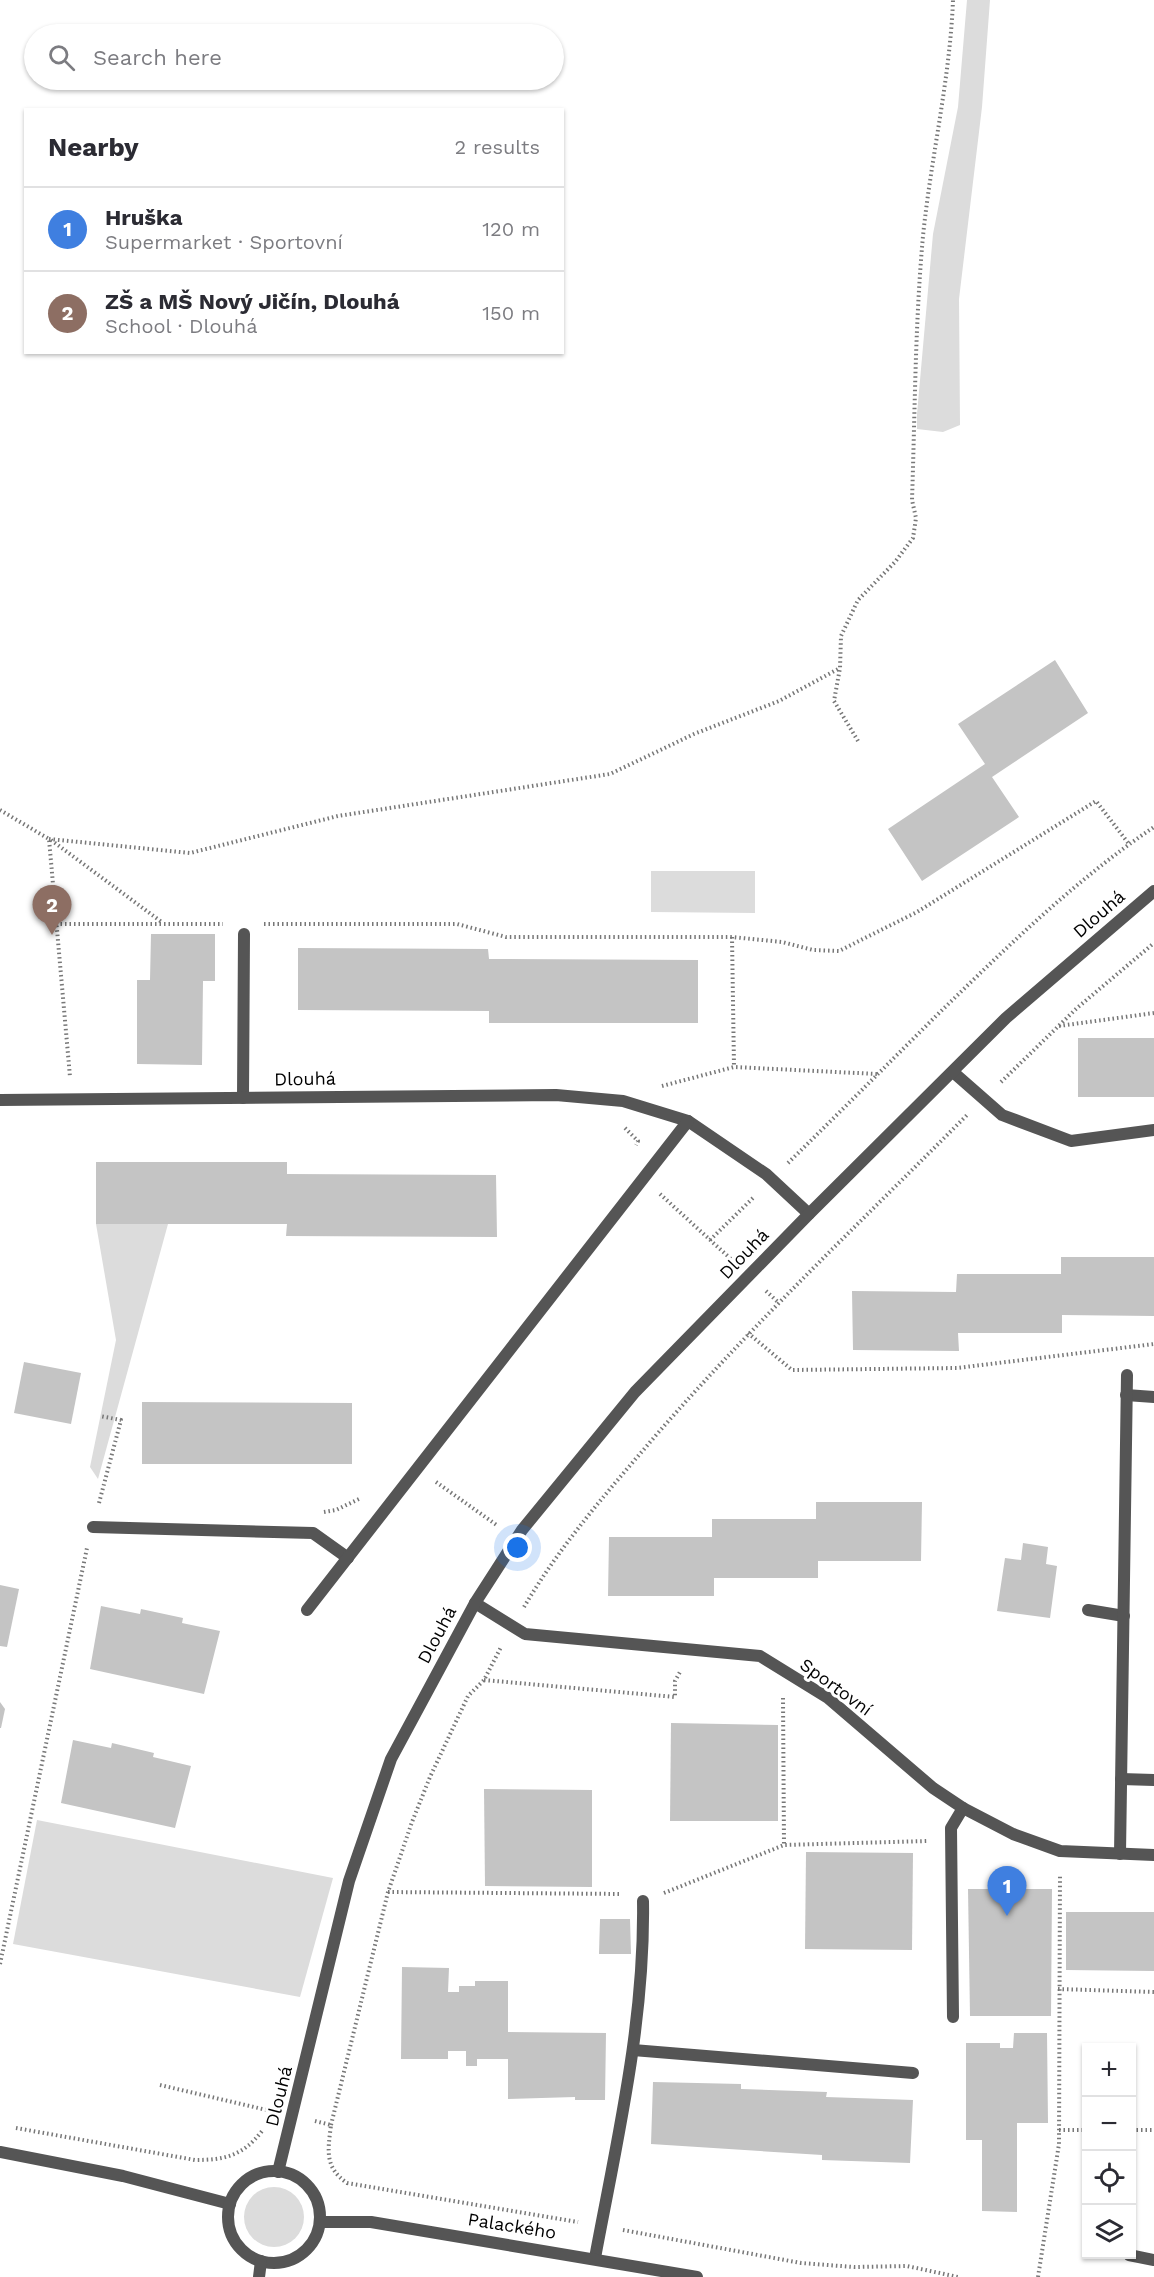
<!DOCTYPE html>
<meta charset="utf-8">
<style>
body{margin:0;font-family:"Work Sans",sans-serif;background:#f2f2f3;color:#2b2b33}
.controls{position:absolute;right:18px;bottom:18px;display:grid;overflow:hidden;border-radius:0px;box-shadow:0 2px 4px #0004}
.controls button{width:54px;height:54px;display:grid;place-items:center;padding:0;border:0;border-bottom:2px solid #e1e1e2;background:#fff;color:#2b2b33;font:30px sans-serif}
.you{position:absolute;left:518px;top:1548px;width:21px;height:21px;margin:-15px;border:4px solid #fff;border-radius:50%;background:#1a73e8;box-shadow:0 0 0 9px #1a73e833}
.badge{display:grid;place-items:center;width:39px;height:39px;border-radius:50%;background:#b45309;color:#fff;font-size:20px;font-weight:700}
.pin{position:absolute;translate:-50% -50px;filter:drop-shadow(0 2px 3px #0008)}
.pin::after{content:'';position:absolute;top:32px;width:21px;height:18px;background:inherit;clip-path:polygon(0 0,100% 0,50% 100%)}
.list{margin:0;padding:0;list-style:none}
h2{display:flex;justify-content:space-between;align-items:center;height:78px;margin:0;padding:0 24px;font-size:26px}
h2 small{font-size:20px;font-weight:400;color:#7c7c81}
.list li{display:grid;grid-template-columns:39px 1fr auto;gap:18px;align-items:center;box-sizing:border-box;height:84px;padding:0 24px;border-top:2px solid #e1e1e2}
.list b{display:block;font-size:22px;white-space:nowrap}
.list p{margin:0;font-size:20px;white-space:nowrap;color:#7c7c81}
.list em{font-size:20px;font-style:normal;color:#7c7c81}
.icon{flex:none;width:33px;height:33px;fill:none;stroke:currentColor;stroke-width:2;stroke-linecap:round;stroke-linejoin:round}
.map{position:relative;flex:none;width:1154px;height:2277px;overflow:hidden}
.search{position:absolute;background:#fff;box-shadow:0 2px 4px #0004;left:24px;top:24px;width:540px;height:66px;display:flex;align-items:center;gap:15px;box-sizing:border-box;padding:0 21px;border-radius:33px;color:#7c7c81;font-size:22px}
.panel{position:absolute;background:#fff;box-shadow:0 2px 4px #0004;left:24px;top:108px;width:540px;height:246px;border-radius:0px}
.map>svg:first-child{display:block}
.green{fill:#dcdcdc}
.building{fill:#c4c4c4}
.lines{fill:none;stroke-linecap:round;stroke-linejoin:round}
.path{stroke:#777;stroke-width:4;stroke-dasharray:1.5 3;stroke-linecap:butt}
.service{stroke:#555;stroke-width:12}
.minor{stroke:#555;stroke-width:12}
.labels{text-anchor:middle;stroke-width:6;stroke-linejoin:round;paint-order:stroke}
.street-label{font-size:18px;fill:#000;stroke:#fff}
</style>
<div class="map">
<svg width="1154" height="2277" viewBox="0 0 1154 2277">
<rect width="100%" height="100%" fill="#fff"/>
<g class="green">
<polygon points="967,0 990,0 982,107 959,299 960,425 943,432 917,429 917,414 933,234 958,107"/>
<polygon points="651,871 755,871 755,913 651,912"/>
<polygon points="96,1224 168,1224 98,1479 90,1467 116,1340"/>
<polygon points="37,1820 333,1878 300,1997 13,1944"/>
<circle cx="274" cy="2217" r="30"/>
</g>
<g class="building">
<polygon points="1055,660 1088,713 992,777 1019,817 922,881 888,829 985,764 958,724"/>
<polygon points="151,934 215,934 215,981 203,981 202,1065 137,1064 137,980 150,980"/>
<polygon points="298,948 488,949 489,959 698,960 698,1023 489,1023 489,1011 298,1010"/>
<rect x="1078" y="1038" width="76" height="59"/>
<polygon points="96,1162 287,1162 287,1174 496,1175 497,1237 286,1236 287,1224 96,1224"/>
<polygon points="1061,1257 1154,1257 1154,1316 1062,1315 1062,1333 958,1333 959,1351 853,1350 852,1291 956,1292 957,1274 1061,1274"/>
<polygon points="24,1362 81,1373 71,1424 14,1413"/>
<polygon points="142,1402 352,1403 352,1464 142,1464"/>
<polygon points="816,1502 922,1502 921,1561 818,1561 818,1578 714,1578 714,1596 608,1596 609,1537 712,1537 712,1519 816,1519"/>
<polygon points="1023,1543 1048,1547 1046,1564 1057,1566 1050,1618 997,1611 1005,1558 1021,1560"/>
<polygon points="0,1585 19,1589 7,1647 0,1646"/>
<polygon points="101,1606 140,1614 141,1609 183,1618 182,1623 220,1631 204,1694 90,1669"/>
<polygon points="0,1702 5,1709 1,1728 0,1728"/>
<polygon points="671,1723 778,1725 778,1821 670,1821"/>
<polygon points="73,1740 111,1748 112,1743 154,1753 153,1757 191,1766 175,1828 61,1803"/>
<polygon points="484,1789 592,1790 592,1887 485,1886"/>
<polygon points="806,1852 913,1853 912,1950 805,1949"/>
<polygon points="968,1889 1052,1889 1051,2016 970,2016"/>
<polygon points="1066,1912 1154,1912 1154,1971 1066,1970"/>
<polygon points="600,1919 630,1919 631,1954 599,1954"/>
<polygon points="402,1967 449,1968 448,1992 459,1992 459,1986 475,1986 475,1981 508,1981 508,2032 606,2033 605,2100 575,2100 575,2097 508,2099 508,2059 477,2059 477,2066 466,2066 466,2051 448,2051 448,2059 401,2059"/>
<polygon points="1014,2033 1047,2033 1048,2123 1017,2123 1017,2212 982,2211 982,2140 966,2140 966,2043 1000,2043 1000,2048 1013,2048"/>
<polygon points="653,2082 741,2084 741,2089 827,2092 826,2097 913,2100 910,2163 822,2160 822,2155 651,2144"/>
</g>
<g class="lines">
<g class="path">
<path d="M858,741L834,701L840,668L841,636L858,600L895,562L913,538L916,518L912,500C915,412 915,324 923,236C931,157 950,79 953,0"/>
<polyline points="0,810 49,839 70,1077"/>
<polyline points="49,839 190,853 338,816 610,774 694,734 779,701 840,668"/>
<polyline points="51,840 163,923"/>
<polyline points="56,924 223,924"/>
<polyline points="264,924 457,924 506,937 732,937 782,942 813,950 839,951 917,912 1096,801 1129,844"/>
<polyline points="732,937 734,1067"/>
<polyline points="1059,1026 1154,1013"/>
<polyline points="1001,1082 1077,1008 1154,943"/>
<polyline points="662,1086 734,1067 877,1074"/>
<polyline points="625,1128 638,1141 636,1145"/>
<path d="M788,1163C838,1114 887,1065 937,1015C1005,949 1075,880 1154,827"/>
<polyline points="660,1194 732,1260"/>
<polyline points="710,1240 755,1196"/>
<polyline points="766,1291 779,1303"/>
<polyline points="748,1333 792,1370 957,1368 1154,1344"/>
<polyline points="436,1482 498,1526"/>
<polyline points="99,1503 121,1420 100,1416"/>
<polyline points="324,1512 336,1510 361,1498"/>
<path d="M524,1607C558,1549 602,1498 645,1448C746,1330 859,1224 968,1114"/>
<polyline points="484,1680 675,1697 675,1681 680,1672"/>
<polyline points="783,1698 784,1845"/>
<polyline points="388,1892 621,1894"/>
<polyline points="664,1893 784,1845 929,1841"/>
<polyline points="0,1964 87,1548"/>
<polyline points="1058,1989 1154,1992"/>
<polyline points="160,2085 271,2111"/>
<path d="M315,2121L331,2125C328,2150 324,2167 347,2183L578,2222"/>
<polyline points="331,2125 388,1892 412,1822 430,1777 468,1696 484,1680 501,1647"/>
<path d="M16,2128L195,2160C224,2160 243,2156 262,2131"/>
<polyline points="1059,2130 1086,2130"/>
<polyline points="1132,2130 1154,2130"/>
<polyline points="623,2230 801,2263 854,2267 907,2266 958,2277"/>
<polyline points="1038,2277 1059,2144 1060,1874"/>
</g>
<g class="service">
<polyline points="1126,1395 1154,1397"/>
<polyline points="1088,1610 1124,1616"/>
<polyline points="1121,1779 1154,1780"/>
<polyline points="1120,1854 1127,1375"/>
<polyline points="953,2017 951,1828 963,1808"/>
<polyline points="633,2050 913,2073"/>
<polyline points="1129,2255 1154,2260"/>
<path d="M595,2258C617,2140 645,2022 643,1901"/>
</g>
<g class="minor">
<polyline points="953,1072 1002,1115 1071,1141 1154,1130"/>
<polyline points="243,1098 244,934"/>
<polyline points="0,1100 556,1095 623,1101 688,1121 766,1174 809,1214"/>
<polyline points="93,1527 313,1533 348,1558"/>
<polyline points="475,1603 525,1634 760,1656 828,1698 933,1788 963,1808 1013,1834 1060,1851 1154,1855"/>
<polyline points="307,1610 688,1121"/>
<polyline points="0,2152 123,2176 230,2204"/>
<circle cx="274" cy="2217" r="46"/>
<polyline points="278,2172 349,1881 391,1759 475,1603 522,1530 635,1392 809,1214 1006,1018 1154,891"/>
<polyline points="320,2222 371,2222 697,2277"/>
<polyline points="259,2277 261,2261"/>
</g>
</g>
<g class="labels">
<g class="street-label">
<text transform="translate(1099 914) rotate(-41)" y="6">Dlouhá</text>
<text transform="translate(305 1079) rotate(-1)" y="6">Dlouhá</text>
<text transform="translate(744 1254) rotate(-46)" y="6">Dlouhá</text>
<text transform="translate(437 1635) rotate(-62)" y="6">Dlouhá</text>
<text transform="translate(836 1687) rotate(36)" y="6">Sportovní</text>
<text transform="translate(279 2096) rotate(-76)" y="6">Dlouhá</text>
<text transform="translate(512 2226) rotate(9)" y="6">Palackého</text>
</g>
</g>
</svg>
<div class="controls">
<button>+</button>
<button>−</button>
<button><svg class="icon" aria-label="locate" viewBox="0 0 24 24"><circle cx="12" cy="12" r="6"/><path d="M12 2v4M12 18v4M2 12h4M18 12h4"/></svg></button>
<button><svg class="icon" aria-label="layers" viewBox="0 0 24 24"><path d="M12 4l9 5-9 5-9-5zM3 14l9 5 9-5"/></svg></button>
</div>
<div class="you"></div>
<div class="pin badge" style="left:1007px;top:1916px;background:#3f7fe0">1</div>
<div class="pin badge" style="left:52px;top:935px;background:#8d6e63">2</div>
<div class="search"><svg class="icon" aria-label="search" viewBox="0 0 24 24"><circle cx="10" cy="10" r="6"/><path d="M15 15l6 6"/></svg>Search here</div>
<section class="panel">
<h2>Nearby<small>2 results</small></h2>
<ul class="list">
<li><span class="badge" style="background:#3f7fe0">1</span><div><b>Hruška</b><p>Supermarket · Sportovní</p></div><em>120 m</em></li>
<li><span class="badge" style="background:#8d6e63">2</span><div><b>ZŠ a MŠ Nový Jičín, Dlouhá</b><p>School · Dlouhá</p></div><em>150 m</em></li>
</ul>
</section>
</div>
